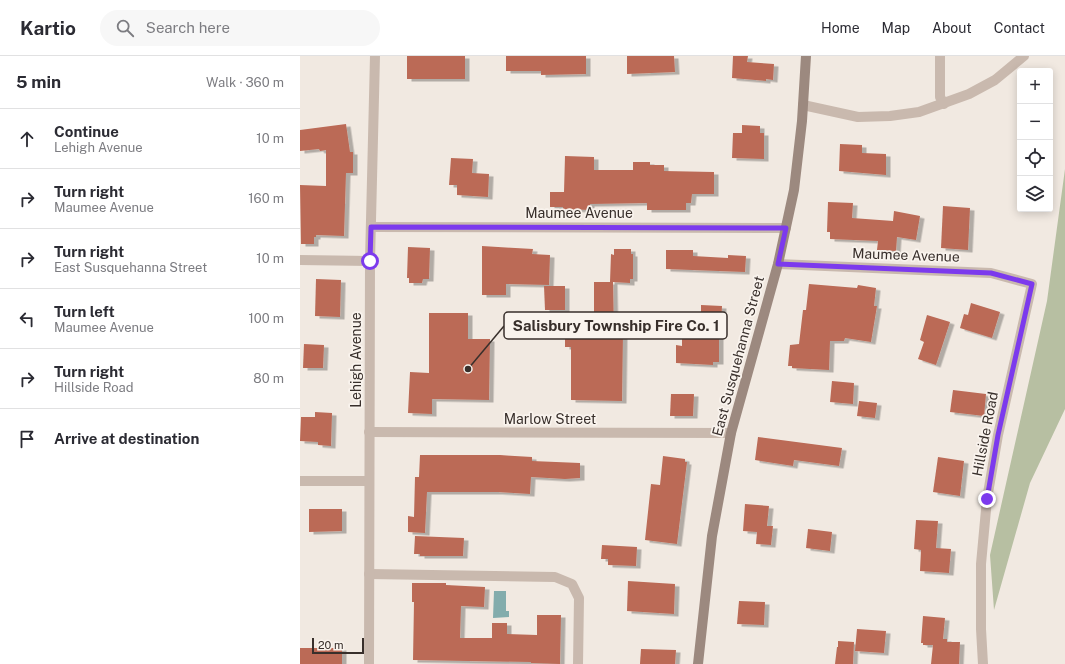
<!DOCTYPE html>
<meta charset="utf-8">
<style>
body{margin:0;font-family:"Public Sans",sans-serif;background:#f7f7f7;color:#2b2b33}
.controls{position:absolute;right:12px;top:12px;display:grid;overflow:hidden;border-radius:4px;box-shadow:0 2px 10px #0003}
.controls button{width:36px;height:36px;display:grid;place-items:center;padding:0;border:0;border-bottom:1px solid #e1e1e2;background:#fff;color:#2b2b33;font:20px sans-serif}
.scale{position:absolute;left:12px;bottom:10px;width:52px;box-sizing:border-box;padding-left:4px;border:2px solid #382f2b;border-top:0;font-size:11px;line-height:14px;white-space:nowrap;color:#382f2b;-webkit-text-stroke:3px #f9f3ed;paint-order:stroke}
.stop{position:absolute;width:12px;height:12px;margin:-9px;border:3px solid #7c3aed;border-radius:50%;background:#fff}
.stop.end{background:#7c3aed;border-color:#fff;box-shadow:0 1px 4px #0008}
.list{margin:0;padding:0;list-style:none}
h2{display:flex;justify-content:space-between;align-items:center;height:52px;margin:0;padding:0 16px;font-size:17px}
h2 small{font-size:13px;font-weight:400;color:#7c7c81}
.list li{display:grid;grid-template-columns:26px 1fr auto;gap:12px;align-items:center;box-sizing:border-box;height:60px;padding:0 16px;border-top:1px solid #e1e1e2}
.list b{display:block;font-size:15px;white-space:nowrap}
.list p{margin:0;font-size:13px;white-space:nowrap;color:#7c7c81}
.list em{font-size:13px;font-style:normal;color:#7c7c81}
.icon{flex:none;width:22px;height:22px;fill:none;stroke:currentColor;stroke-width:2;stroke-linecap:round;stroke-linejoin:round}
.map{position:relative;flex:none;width:765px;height:608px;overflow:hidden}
header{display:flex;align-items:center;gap:24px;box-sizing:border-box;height:56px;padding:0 20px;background:#fff;border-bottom:1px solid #e1e1e2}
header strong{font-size:19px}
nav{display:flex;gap:22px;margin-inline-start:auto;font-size:14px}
.search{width:280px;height:36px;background:#f7f7f7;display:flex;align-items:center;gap:10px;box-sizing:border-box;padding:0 14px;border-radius:22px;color:#7c7c81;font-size:15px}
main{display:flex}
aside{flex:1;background:#fff}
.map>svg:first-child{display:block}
.green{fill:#b7bfa2}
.water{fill:#83acac}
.building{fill:#bb6a56;filter:url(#shadow)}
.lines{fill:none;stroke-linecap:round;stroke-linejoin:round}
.service{stroke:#c9b9ae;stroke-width:10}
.minor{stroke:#c9b9ae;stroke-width:10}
.secondary{stroke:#9c897f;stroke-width:10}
.route{stroke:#7c3aed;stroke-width:5}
.labels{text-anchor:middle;stroke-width:3.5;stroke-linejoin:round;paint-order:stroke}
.street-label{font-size:14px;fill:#382f2b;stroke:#f9f3ed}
.leader{fill:none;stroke:#382f2b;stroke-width:1.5}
.callout-dot{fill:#382f2b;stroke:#f9f3ed;stroke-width:1.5}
.callout{fill:#f9f3ed;stroke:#382f2b;stroke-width:1.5}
.callout-label{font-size:15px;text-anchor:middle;font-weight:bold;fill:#382f2b}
</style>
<header>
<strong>Kartio</strong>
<div class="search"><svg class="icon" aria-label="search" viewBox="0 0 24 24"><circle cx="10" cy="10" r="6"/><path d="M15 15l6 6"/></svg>Search here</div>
<nav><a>Home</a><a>Map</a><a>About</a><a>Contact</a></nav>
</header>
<main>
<aside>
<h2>5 min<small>Walk · 360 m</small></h2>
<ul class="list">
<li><svg class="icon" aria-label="ahead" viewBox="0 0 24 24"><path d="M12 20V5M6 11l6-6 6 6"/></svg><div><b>Continue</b><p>Lehigh Avenue</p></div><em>10 m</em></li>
<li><svg class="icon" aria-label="right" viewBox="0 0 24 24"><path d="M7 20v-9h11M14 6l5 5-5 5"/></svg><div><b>Turn right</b><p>Maumee Avenue</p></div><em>160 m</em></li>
<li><svg class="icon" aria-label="right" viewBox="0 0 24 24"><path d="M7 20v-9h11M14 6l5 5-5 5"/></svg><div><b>Turn right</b><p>East Susquehanna Street</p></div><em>10 m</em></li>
<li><svg class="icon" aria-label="left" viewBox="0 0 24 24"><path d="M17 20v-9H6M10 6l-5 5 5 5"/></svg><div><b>Turn left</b><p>Maumee Avenue</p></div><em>100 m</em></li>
<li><svg class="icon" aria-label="right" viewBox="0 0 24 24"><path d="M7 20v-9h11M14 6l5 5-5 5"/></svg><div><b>Turn right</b><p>Hillside Road</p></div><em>80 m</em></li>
<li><svg class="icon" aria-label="arrive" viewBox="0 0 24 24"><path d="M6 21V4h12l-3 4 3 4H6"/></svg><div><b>Arrive at destination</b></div></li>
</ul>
</aside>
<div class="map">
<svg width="765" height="608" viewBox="0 0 765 608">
<defs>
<filter id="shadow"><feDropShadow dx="4.5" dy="2.5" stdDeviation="0" flood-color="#0004"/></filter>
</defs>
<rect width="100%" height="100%" fill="#f1e9e1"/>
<polygon class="green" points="765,113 765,353 730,427 694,554 690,499 747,245"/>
<polygon class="water" points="194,535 206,535 206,555 209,555 209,561 193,562"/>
<g class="building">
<rect x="107" y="0" width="58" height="23"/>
<polygon points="206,0 286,0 286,18 241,19 241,15 206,15"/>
<polygon points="327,0 374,0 375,16 327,18"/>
<polygon points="433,0 448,0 447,6 474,8 473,24 466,23 466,25 432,22"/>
<polygon points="46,68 50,96 53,96 53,117 46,117 44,180 16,179 16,181 14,181 14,188 1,188 0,129 26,130 26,94 20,95 19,93 0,95 0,74"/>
<polygon points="442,69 460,70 460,77 464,77 464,103 432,102 433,77 442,77"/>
<polygon points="540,88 562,89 562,97 586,98 586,119 539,115"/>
<polygon points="265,100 294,101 294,114 333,114 333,106 350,106 350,109 364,109 364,115 414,116 414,138 392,138 391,147 386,147 386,154 347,154 347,147 290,148 290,154 263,153 263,151 250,151 250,136 264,136"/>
<polygon points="151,102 173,103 172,117 189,118 188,141 157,139 157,129 149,129"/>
<polygon points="528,146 553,147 552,162 593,165 594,155 620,160 616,184 597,181 596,195 577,194 578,185 530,183 530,176 527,176"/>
<polygon points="643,150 670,152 668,194 641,192"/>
<polygon points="182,190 233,193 232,198 250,199 249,229 206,228 206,239 182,239"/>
<polygon points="108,191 130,192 129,223 123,223 122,227 109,227 109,222 107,222"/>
<polygon points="314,193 331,193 331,198 333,198 333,223 330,223 330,227 313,226 314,277 323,277 322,345 271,344 271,291 265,291 265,271 256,271 256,257 294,256 294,226 310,226 311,198 314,199"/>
<polygon points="366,194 393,194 393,200 428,202 428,199 446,200 445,216 366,213"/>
<polygon points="16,223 41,224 40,261 15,260"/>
<polygon points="509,228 557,232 558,229 576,232 574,250 577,250 571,286 545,282 544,285 530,285 529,314 492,312 492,310 488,310 490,289 499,288 503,254 506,254"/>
<polygon points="244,230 265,230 265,254 245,254"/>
<polygon points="671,247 700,256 692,282 660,272 664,258 668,259"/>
<polygon points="401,249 422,250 421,269 419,269 419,306 413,306 413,309 376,307 376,289 382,290 382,281 401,280"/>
<polygon points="129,257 168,257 168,283 190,283 189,344 132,343 132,358 108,357 110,316 129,317"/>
<polygon points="627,259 650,266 636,309 618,303 624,286 620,284"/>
<polygon points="4,288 24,289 23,312 3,312"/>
<polygon points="532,325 554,327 553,348 530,346"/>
<polygon points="653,334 686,338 684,360 650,356"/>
<polygon points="371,338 394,338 393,360 370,360"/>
<polygon points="559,345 577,347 575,362 557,360"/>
<polygon points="15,356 32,357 31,390 18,389 18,386 0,385 1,361 15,361"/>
<polygon points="458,381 542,392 539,410 494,404 493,410 455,404"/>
<polygon points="120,399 200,399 232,401 232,405 280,407 280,422 265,423 231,421 230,438 198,436 127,436 125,477 108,476 108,460 114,461 115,421 119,421"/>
<polygon points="363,400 385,403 385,406 387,406 377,488 345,484 351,428 360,429"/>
<polygon points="638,401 664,405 660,440 633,436"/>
<polygon points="445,448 469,450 467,470 473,470 471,489 456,488 457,476 443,475"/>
<polygon points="9,453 42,453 42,475 9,476"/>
<polygon points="616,464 638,465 636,492 651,493 649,517 620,515 621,494 614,493"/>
<polygon points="508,473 532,476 530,495 506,492"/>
<polygon points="115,480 164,482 163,500 120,500 120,498 114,498"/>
<polygon points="302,489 337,491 336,510 308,509 308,503 301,503"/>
<polygon points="328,525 375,528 374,558 327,555"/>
<polygon points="112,527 146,527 146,529 185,531 184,551 161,550 160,582 192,582 192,567 207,567 207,578 237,579 237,559 261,559 260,608 231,607 231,606 113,604 114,546 112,546"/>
<polygon points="439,545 465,546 464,569 437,568"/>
<polygon points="623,560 645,562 643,583 647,583 647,586 660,586 659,608 631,608 633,589 623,589 623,587 621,587"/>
<polygon points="557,573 586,575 584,597 555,595"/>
<polygon points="538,585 554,586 553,608 535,608 537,591 538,591"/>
<rect x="0" y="592" width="42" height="16"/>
<polygon points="341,593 376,594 375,608 340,608"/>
</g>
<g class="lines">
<g class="service">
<polyline points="640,0 640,41 644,48"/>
<polyline points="69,518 255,521 272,528 279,542 278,608"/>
</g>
<g class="minor">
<polyline points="503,49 558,61 590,60 619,56 669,38 695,24 724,0"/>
<polyline points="71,171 486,172"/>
<polyline points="0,204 70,205"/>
<polyline points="478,208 691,217 732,228 698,379 687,443 681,508 681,573 683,608"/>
<polyline points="69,376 431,377"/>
<polyline points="0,425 69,425"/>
<polyline points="69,608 70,205 75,0"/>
</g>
<polyline class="secondary" points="398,608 412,480 431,377 478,208 494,134 502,65 506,0"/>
</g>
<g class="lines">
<polyline class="route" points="70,205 71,171 486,172 478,208 691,217 732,228 698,379 687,443"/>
</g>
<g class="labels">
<g class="street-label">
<text x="279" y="162">Maumee Avenue</text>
<text transform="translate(606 199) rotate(2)" y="5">Maumee Avenue</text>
<text transform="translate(438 300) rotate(-75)" y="5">East Susquehanna Street</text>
<text transform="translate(56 304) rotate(-90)" y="5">Lehigh Avenue</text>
<text x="250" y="368">Marlow Street</text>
<text transform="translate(685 378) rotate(-79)" y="5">Hillside Road</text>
</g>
</g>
<path class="leader" d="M168 313L204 270"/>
<circle class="callout-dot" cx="168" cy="313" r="4"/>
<rect class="callout" x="204" y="256" width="223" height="27" rx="4"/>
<g class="callout-label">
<text x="316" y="275">Salisbury Township Fire Co. 1</text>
</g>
</svg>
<div class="controls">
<button>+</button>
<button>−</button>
<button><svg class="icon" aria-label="locate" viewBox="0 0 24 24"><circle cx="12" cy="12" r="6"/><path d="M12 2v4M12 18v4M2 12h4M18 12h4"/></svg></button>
<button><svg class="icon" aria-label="layers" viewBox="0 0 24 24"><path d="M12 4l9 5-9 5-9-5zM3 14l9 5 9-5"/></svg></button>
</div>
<div class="scale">20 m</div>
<div class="stop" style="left:70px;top:205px"></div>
<div class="stop end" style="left:687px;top:443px"></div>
</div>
</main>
